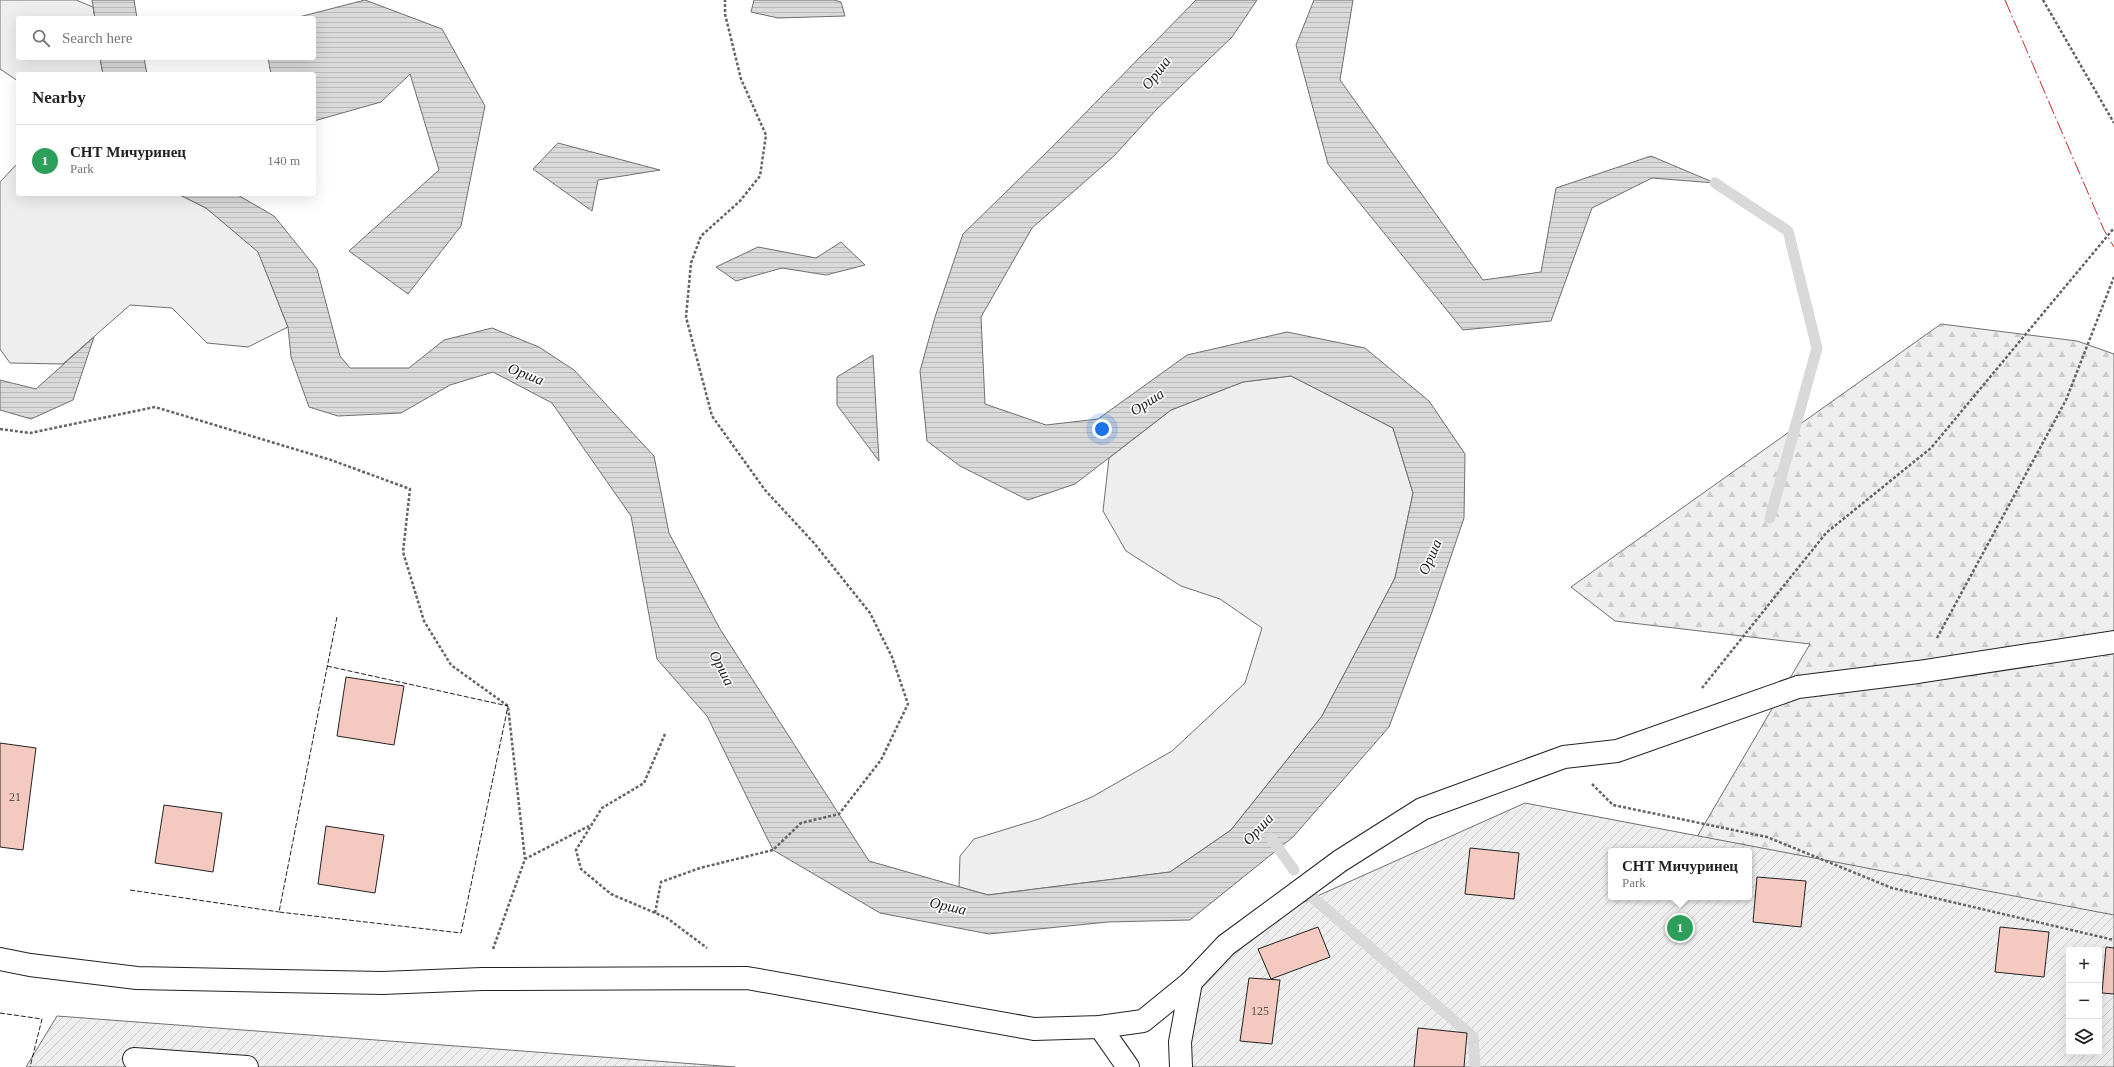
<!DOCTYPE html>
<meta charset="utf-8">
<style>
body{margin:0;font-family:Georgia,serif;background:#f6f6f6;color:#222}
.controls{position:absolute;right:12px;bottom:12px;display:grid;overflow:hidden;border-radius:4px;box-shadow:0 4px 16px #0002}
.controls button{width:36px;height:36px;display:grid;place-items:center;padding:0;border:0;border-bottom:1px solid #e0e0e0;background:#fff;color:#222;font:20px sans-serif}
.you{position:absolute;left:1102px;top:429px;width:14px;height:14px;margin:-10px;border:3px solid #fff;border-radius:50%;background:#1a73e8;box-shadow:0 0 0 6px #1a73e833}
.badge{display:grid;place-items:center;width:26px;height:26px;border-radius:50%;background:#2563eb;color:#fff;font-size:13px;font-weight:700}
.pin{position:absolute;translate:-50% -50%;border:2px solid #fff;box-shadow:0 1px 4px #0006}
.popup{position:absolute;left:1608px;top:848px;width:144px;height:52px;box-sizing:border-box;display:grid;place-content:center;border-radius:4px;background:#fff;filter:drop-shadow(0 1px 3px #0005);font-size:13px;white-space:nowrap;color:#767676}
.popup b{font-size:15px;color:#222}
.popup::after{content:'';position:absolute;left:50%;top:100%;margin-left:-8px;border:8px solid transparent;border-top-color:#fff}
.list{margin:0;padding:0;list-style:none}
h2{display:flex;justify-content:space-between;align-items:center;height:52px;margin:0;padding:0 16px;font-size:17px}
h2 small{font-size:13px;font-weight:400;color:#767676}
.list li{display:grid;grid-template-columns:26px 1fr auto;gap:12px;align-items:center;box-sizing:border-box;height:72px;padding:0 16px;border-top:1px solid #e0e0e0}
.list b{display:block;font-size:15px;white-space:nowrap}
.list p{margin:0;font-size:13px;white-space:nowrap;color:#767676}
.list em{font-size:13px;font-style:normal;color:#767676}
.icon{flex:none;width:22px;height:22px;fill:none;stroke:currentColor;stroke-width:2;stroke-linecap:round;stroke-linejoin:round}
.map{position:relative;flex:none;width:2114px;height:1067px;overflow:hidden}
.search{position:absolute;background:#fff;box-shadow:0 4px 16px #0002;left:16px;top:16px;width:300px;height:44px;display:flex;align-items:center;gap:10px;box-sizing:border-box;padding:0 14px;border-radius:4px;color:#767676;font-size:15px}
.panel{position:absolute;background:#fff;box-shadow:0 4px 16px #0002;left:16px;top:72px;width:300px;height:124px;border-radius:4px}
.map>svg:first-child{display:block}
.grass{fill:#eee;stroke:#6f6f6f}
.forest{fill:url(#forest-firs);stroke:#6f6f6f}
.garden{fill:url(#garden-furrows);stroke:#6f6f6f;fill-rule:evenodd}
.water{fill:url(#water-rules);stroke:#6f6f6f}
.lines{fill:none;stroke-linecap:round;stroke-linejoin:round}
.stream{stroke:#d9d9d9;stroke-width:11}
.building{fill:#f3c9c0;stroke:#222}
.minor-casing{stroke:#222;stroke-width:24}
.path{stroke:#646464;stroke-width:2.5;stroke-dasharray:3 2;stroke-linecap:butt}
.minor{stroke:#fff;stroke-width:22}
.fence{stroke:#222;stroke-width:1;stroke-dasharray:5 2;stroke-linecap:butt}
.power{stroke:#c62828;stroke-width:1;stroke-dasharray:14 3 2 3;stroke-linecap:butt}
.labels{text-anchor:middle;stroke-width:3;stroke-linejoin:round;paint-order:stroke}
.number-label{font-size:12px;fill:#564c4a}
.water-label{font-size:15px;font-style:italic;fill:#222;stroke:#fff}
</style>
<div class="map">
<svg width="2114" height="1067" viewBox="0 0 2114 1067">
<defs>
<pattern id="forest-firs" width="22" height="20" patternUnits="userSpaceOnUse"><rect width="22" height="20" fill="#eee"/><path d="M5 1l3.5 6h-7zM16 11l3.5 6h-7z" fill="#ccc"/></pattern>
<pattern id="garden-furrows" width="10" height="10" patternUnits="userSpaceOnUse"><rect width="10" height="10" fill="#eee"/><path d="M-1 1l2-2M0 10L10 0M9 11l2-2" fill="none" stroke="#ccc"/></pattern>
<pattern id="water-rules" width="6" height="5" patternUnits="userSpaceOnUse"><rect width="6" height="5" fill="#d9d9d9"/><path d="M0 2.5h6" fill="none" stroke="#bababa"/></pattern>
</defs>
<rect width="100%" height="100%" fill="#fff"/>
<g class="grass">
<polygon points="0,0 76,0 93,7 95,18 18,18 18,58 100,58 103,74 18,74 18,81 0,69"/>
<polygon points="18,163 18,194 178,194 206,208 258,251 288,327 248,347 207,343 172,308 130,305 63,364 10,363 0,349 0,182"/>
<polygon points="1291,376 1393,428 1413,493 1395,578 1322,716 1231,830 1170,872 988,895 959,887 960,856 974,839 1039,819 1092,797 1172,751 1245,683 1262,628 1220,599 1181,586 1126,551 1103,511 1109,458 1171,410 1243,382"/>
</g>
<polygon class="forest" points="1941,324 2077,341 2114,354 2114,939 1749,851 1694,842 1810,644 1615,621 1571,587"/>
<g class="garden">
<path d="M1525,803L2114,915V1067H1171L1219,940ZM1611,851H1749V897H1611ZM2069,950H2099V1052H2069Z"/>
<polygon points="57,1016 735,1067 26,1067"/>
</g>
<g class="water">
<polygon points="92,0 134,0 137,18 95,18"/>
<polygon points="365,0 442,29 485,106 461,226 408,294 349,251 439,170 410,74 381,102 314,121 314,74 271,74 268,58 314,58 314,18 295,18"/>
<polygon points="754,0 834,0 841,2 845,16 778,18 751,12"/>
<polygon points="1196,0 1257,0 1232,37 1155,111 1114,156 1032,228 981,317 985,404 1046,425 1098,419 1187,355 1287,332 1365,348 1429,401 1465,454 1464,518 1432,612 1389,727 1293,837 1190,920 1108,922 989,934 880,913 773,850 707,716 657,659 631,516 552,403 493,372 450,385 401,413 338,416 309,407 291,357 288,327 258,252 206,208 178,194 236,194 274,216 317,269 340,356 350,368 409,368 444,340 492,328 539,347 574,370 654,456 669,533 720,629 869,861 988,895 1170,872 1231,830 1322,716 1395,578 1413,493 1393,428 1291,376 1243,382 1171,410 1075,484 1028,500 960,466 927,441 920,371 935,317 963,234 1052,147"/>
<polygon points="1314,0 1353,0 1340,80 1483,280 1541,272 1556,188 1651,156 1715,183 1652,178 1592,208 1551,321 1463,330 1328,164 1296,45"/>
<polygon points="100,58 144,58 147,74 103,74"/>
<polygon points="558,143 660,170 598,180 592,211 533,169"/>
<polygon points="841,242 865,265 826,275 782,268 736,281 716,267 758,247 816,258"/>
<polygon points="94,337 73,400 31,419 0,410 0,380 36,389"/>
<polygon points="873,355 879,461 837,405 837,377"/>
</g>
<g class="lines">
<g class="stream">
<polyline points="1715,183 1788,231 1817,348 1770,518"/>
<polyline points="1271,838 1294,870"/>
<polyline points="1311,896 1473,1037 1475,1067"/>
</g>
</g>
<g class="building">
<polygon points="346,677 404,686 394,745 337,736"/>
<polygon points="0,743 36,748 23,850 0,847"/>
<polygon points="164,805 222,813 213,872 155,863"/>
<polygon points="326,826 384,835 375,893 318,884"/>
<polygon points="1470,848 1519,853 1514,899 1465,894"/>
<polygon points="1757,877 1806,881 1801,927 1753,922"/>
<polygon points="1318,927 1330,957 1271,979 1258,949"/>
<polygon points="2000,927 2049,932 2044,977 1995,972"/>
<polygon points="2106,947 2114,948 2114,994 2102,993"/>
<polygon points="1249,978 1280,980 1272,1044 1240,1041"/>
<polygon points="1418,1028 1467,1033 1464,1067 1414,1067"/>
</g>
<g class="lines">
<defs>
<g id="minor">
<polyline points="0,959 30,965 137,978 382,983 482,979 747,978 1034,1029 1100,1027 1143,1021 1191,982 1226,945 1340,861 1422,809 1564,757 1617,751 1798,687 1918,672 2114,642"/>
<polyline points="1100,1027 1128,1067"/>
<polyline points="134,1059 247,1067"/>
<polyline points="1181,1067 1180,1042 1191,982"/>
</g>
</defs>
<use href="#minor" class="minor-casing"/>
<g class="path">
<polyline points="2043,0 2114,123"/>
<polyline points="0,429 30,433 155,407 331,460 410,489 403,552 424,621 451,665 508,706 525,859"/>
<polyline points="1937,638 2066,400 2114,277"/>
<polyline points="1702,688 1826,533 1931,448 2114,228"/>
<polyline points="665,734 644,783 602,808 576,850 581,869 611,894 667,918 707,948"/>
<polyline points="1592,784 1613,805 1767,837 1892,888 2114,940"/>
<polyline points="655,913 661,882 700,868 773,850 801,823 839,814 881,760 908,704 892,657 870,613 814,543 765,490 712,416 686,317 691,263 701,236 740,201 760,176 766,135 741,79 725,14 725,0"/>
<polyline points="493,949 525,859 589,826"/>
</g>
<use href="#minor" class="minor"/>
<g class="fence">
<polyline points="327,666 508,706 461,933 279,912 337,617"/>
<polyline points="130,890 279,912"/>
<polyline points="0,1013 42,1019 30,1067"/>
</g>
<polyline class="power" points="2005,0 2104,230 2114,247"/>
</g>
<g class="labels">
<g class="number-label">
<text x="15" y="801">21</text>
<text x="1260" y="1015">125</text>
</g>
<g class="water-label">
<text transform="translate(1156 73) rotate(-52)" y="5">Орша</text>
<text transform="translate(526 374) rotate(21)" y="5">Орша</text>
<text transform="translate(1147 402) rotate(-33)" y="5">Орша</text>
<text transform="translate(1430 557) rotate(-67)" y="5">Орша</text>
<text transform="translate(722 668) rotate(63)" y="5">Орша</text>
<text transform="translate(1258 829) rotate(-47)" y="5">Орша</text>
<text transform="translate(948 906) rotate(13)" y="5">Орша</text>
</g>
</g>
</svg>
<div class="controls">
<button>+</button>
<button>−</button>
<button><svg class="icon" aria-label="layers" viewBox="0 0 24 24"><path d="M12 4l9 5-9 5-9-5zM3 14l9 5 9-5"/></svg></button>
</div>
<div class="you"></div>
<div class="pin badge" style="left:1680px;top:928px;background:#2e9e5b">1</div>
<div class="popup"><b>СНТ Мичуринец</b>Park</div>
<div class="search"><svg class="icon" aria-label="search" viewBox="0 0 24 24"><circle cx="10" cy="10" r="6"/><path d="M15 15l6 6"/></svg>Search here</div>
<section class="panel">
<h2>Nearby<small></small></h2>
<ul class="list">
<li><span class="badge" style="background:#2e9e5b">1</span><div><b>СНТ Мичуринец</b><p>Park</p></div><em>140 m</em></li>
</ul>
</section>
</div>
